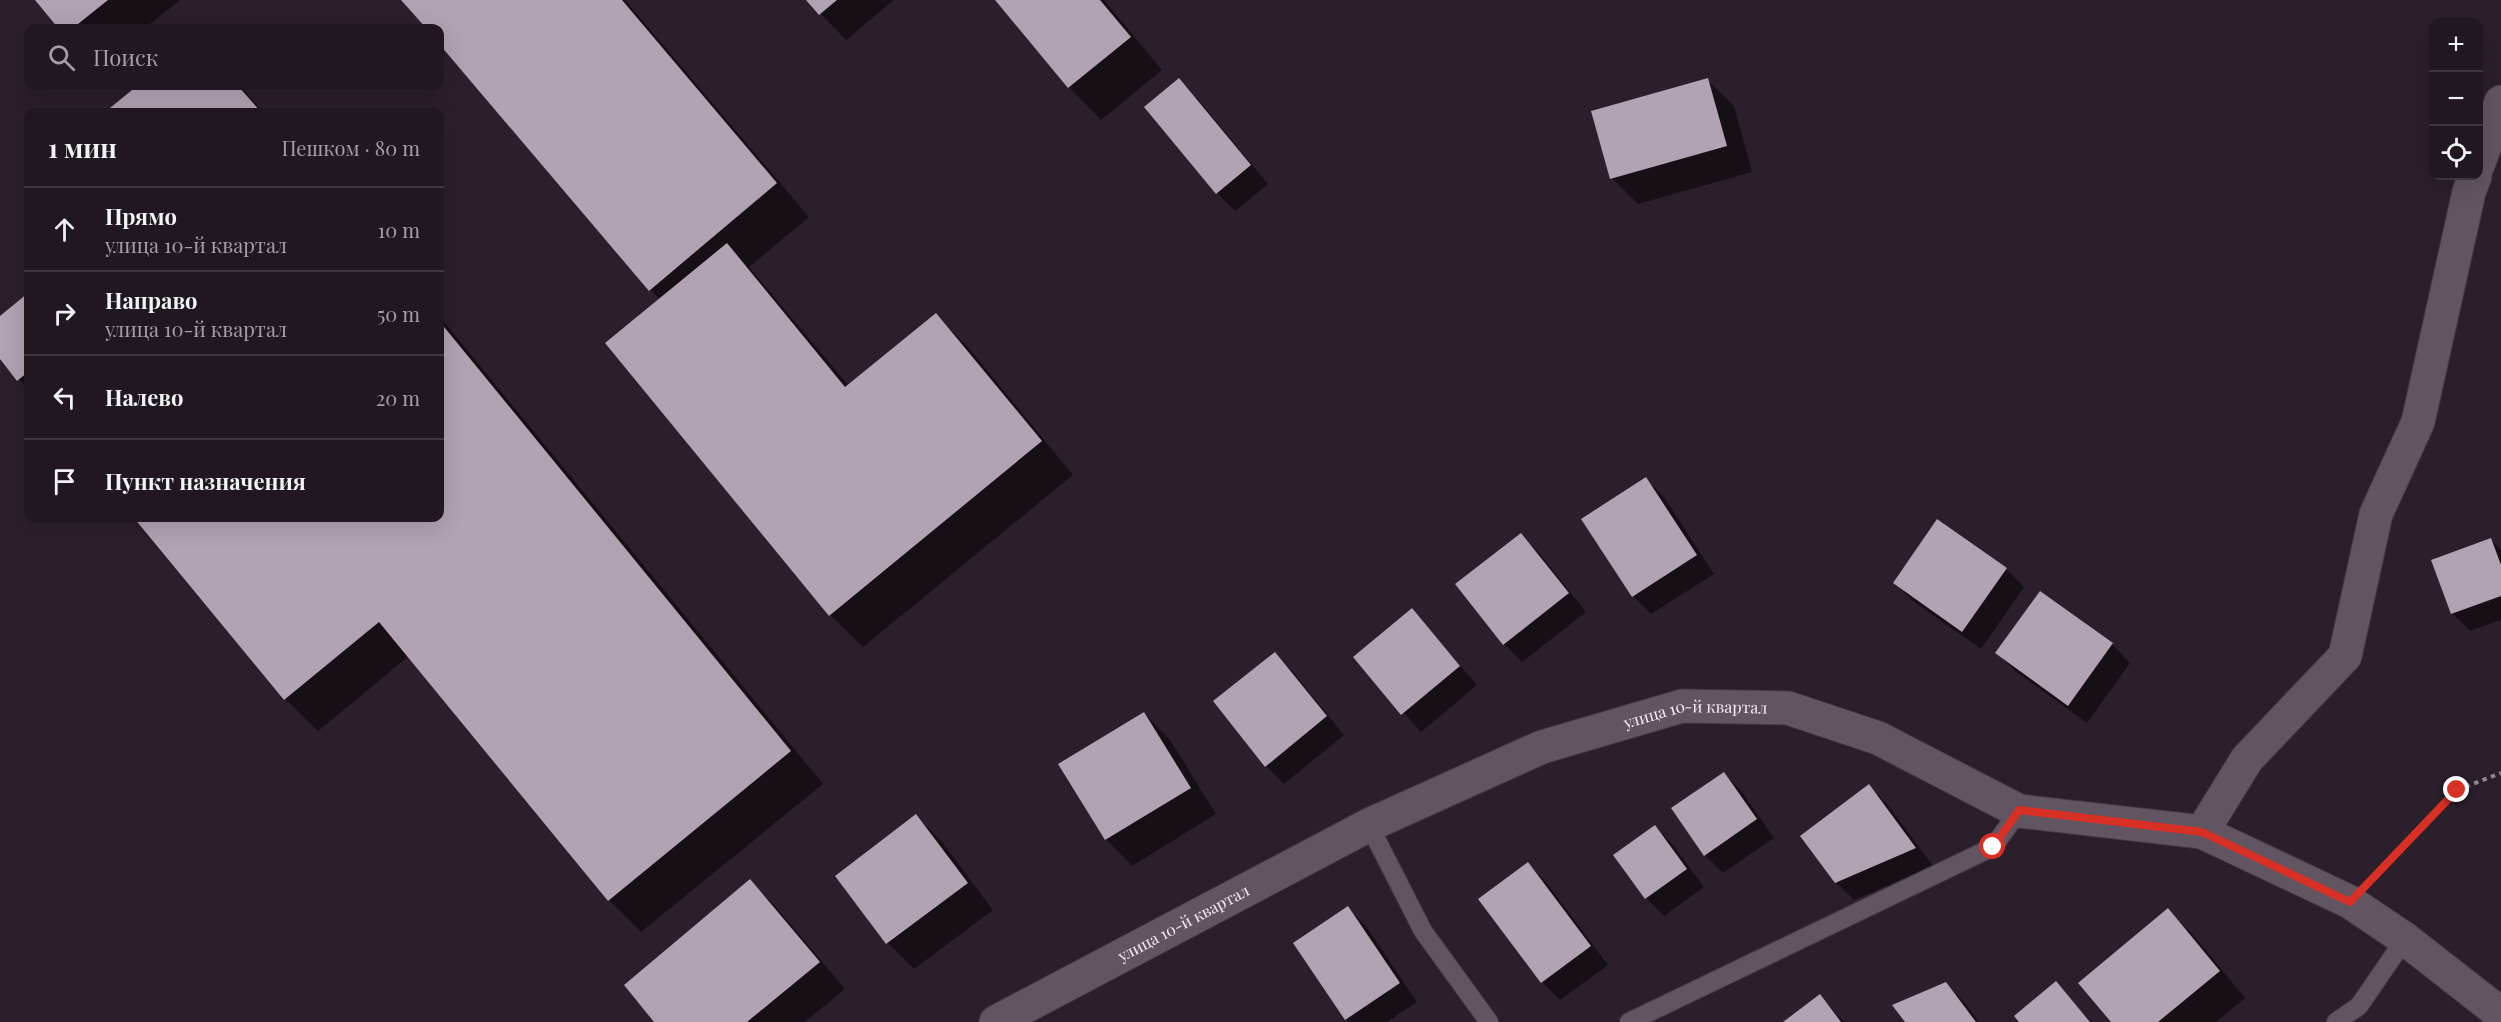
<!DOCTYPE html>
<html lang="ru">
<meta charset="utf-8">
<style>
body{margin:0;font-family:"Playfair Display",serif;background:#282029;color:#f1f3f6}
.controls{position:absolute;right:18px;top:18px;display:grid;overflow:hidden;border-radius:12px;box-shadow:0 6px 24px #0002}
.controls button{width:54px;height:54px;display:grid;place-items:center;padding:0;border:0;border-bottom:2px solid #3d363e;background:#201720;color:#f1f3f6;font:30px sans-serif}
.stop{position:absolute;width:18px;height:18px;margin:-14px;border:4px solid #d93025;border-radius:50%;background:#fff}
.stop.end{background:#d93025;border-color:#fff;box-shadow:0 2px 6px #0008}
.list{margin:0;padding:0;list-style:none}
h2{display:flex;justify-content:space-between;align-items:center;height:78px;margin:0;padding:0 24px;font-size:26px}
h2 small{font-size:20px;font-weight:400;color:#a29fa5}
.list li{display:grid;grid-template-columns:39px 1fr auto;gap:18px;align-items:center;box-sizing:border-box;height:84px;padding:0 24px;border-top:2px solid #3d363e}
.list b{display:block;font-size:22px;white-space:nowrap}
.list p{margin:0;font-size:20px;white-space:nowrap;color:#a29fa5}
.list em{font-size:20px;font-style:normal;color:#a29fa5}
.icon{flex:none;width:33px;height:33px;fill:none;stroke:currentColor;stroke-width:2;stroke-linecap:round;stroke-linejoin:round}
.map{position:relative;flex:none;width:2501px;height:1022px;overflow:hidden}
.search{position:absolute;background:#201720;box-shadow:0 6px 24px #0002;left:24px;top:24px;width:420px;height:66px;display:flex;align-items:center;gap:15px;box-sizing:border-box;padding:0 21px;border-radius:12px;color:#a29fa5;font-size:22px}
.panel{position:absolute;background:#201720;box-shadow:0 6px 24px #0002;left:24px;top:108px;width:420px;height:414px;border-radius:12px}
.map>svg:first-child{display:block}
.shadow{fill:#0007}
.building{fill:#b1a3b2}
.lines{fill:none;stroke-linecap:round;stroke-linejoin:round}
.service-casing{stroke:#443a45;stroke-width:20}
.minor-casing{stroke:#443a45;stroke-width:35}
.path{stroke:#8d848d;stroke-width:4;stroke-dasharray:4.5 4.5;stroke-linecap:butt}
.service{stroke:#625562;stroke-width:18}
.minor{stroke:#625562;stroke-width:33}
.route{stroke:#d93025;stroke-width:8}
.labels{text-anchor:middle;stroke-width:6;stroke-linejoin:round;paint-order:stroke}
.street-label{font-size:16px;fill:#f5edf5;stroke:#2a1f2a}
</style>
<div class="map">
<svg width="2501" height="1022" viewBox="0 0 2501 1022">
<rect width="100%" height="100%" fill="#2a1f2a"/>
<g class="shadow">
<polygon points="37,0 180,0 145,28 60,28"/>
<polygon points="403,0 625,0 809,217 749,267 849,386 936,315 968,347 1073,475 863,647 830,615 660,300 440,42 440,28 428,28"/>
<polygon points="808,0 894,0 846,40"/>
<polygon points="997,0 1104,0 1162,70 1101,120 1069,87"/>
<polygon points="1179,80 1197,98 1268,184 1235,211 1217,193"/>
<polygon points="1707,80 1734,106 1752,172 1638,204 1612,178"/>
<polygon points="139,86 240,86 263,112 107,112"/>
<polygon points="28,295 28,390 0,357 0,318"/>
<polygon points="440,317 823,784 641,932 609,900 409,656 318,731 285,699 136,518 440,518"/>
<polygon points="1646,479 1664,497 1714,574 1651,614 1633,596"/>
<polygon points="1521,535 1539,553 1586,612 1522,662 1504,644"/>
<polygon points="2491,540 2501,550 2501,620 2470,631 2452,613"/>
<polygon points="2006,569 2024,587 1981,649 1913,601 1895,583"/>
<polygon points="2040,593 2112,644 2130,663 2087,723 2015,671 1997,653"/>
<polygon points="1411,610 1477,685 1421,732 1355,657"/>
<polygon points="1275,654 1293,672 1344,735 1284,784 1266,766"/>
<polygon points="1144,713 1170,740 1216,814 1132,866 1106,839"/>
<polygon points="1724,774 1742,792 1774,838 1723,873 1705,855"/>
<polygon points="1869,786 1887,804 1933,866 1854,900 1836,882"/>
<polygon points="916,816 942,842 993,910 914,969 888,943 837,876"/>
<polygon points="1655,826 1673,845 1704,887 1664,916 1646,898"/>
<polygon points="1528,864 1546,882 1608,965 1560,1000 1542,982"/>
<polygon points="750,881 776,907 845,989 805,1022 656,1022"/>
<polygon points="1348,908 1366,926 1417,1002 1387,1022 1349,1022 1346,1019"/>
<polygon points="2168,910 2194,936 2245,998 2216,1022 2113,1022"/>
<polygon points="2056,983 2091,1022 2021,1022"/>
<polygon points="1946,984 1964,1002 1979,1022 1907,1022"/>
<polygon points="1820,996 1844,1022 1785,1022"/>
</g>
<g class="building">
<polygon points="35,0 108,0 73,28 58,28"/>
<polygon points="401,0 622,0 777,183 649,291 440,45 440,28 426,28"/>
<polygon points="806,0 837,0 819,15"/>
<polygon points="995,0 1100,0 1131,37 1068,88"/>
<polygon points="1179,78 1251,165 1216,194 1144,107"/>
<polygon points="1708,78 1727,146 1610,179 1591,111"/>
<polygon points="137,86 238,86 261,112 105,112"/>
<polygon points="727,243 845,387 936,313 1042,441 829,616 605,343"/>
<polygon points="28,293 28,372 17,381 0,359 0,316"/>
<polygon points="440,322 791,751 608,901 379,622 284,700 134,518 440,518"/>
<polygon points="1646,477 1697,555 1632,597 1581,519"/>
<polygon points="1937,519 2007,568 1962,632 1893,583"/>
<polygon points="1521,533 1569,593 1503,645 1455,584"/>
<polygon points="2491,538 2501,565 2501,596 2451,614 2431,560"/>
<polygon points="2040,591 2113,643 2068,706 1995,653"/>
<polygon points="1412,608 1460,666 1401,715 1353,657"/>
<polygon points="1275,652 1327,716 1265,767 1213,701"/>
<polygon points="1144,712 1191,788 1105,840 1058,764"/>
<polygon points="1724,772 1757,819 1704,856 1671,808"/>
<polygon points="1869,784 1916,848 1835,883 1800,836"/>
<polygon points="916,814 968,883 886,944 835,876"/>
<polygon points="1655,825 1687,869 1645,899 1613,855"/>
<polygon points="1528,862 1591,946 1541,983 1478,899"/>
<polygon points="750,879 820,962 747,1022 654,1022 624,985"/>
<polygon points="1348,906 1400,983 1345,1020 1293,943"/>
<polygon points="2168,908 2220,971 2158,1022 2111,1022 2078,983"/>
<polygon points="2056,981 2090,1022 2019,1022 2014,1016"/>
<polygon points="1946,982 1976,1022 1905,1022 1892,1005"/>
<polygon points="1820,994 1841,1022 1783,1022"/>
</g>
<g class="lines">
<defs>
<g id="service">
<polyline points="1369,825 1423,931 1489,1022"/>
<polyline points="1629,1022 1993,847 2019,811"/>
<polyline points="2336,1022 2359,1006 2405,939"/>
</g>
<g id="minor">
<polyline points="2478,165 2501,102"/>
<polyline points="2202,832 2247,759 2345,656 2376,514 2418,422 2469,192 2475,176"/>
<path id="s1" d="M996,1022L1369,825L1542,747L1682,706L1788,708L1878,738L2019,811L2202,832L2350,902L2405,939L2501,1014"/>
</g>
</defs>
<use href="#service" class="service-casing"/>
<use href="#minor" class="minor-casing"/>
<polyline class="path" points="2376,874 2457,790 2501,773"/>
<use href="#service" class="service"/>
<use href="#minor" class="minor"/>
</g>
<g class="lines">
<polyline class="route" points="1993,847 2019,810 2202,832 2350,902 2457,790"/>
</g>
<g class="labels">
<g class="street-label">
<text dy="6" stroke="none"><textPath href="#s1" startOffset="770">улица 10-й квартал</textPath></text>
<text dy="6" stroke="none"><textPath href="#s1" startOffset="212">улица 10-й квартал</textPath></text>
</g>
</g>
</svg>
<div class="controls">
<button>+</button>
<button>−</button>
<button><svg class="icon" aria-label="locate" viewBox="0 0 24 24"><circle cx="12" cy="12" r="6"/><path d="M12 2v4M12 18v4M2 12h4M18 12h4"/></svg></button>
</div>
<div class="stop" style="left:1993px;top:847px"></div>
<div class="stop end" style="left:2457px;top:790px"></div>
<div class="search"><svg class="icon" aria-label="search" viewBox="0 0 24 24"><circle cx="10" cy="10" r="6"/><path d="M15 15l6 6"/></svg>Поиск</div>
<section class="panel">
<h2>1 мин<small>Пешком · 80 m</small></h2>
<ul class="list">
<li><svg class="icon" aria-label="ahead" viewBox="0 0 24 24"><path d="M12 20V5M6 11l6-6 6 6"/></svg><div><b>Прямо</b><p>улица 10-й квартал</p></div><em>10 m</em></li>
<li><svg class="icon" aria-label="right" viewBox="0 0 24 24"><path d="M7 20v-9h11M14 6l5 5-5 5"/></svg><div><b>Направо</b><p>улица 10-й квартал</p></div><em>50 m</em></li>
<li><svg class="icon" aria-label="left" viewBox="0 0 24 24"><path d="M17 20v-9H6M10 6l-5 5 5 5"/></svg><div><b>Налево</b></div><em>20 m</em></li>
<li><svg class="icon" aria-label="arrive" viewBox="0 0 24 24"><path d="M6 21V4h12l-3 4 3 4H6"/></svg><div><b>Пункт назначения</b></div></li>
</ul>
</section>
</div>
